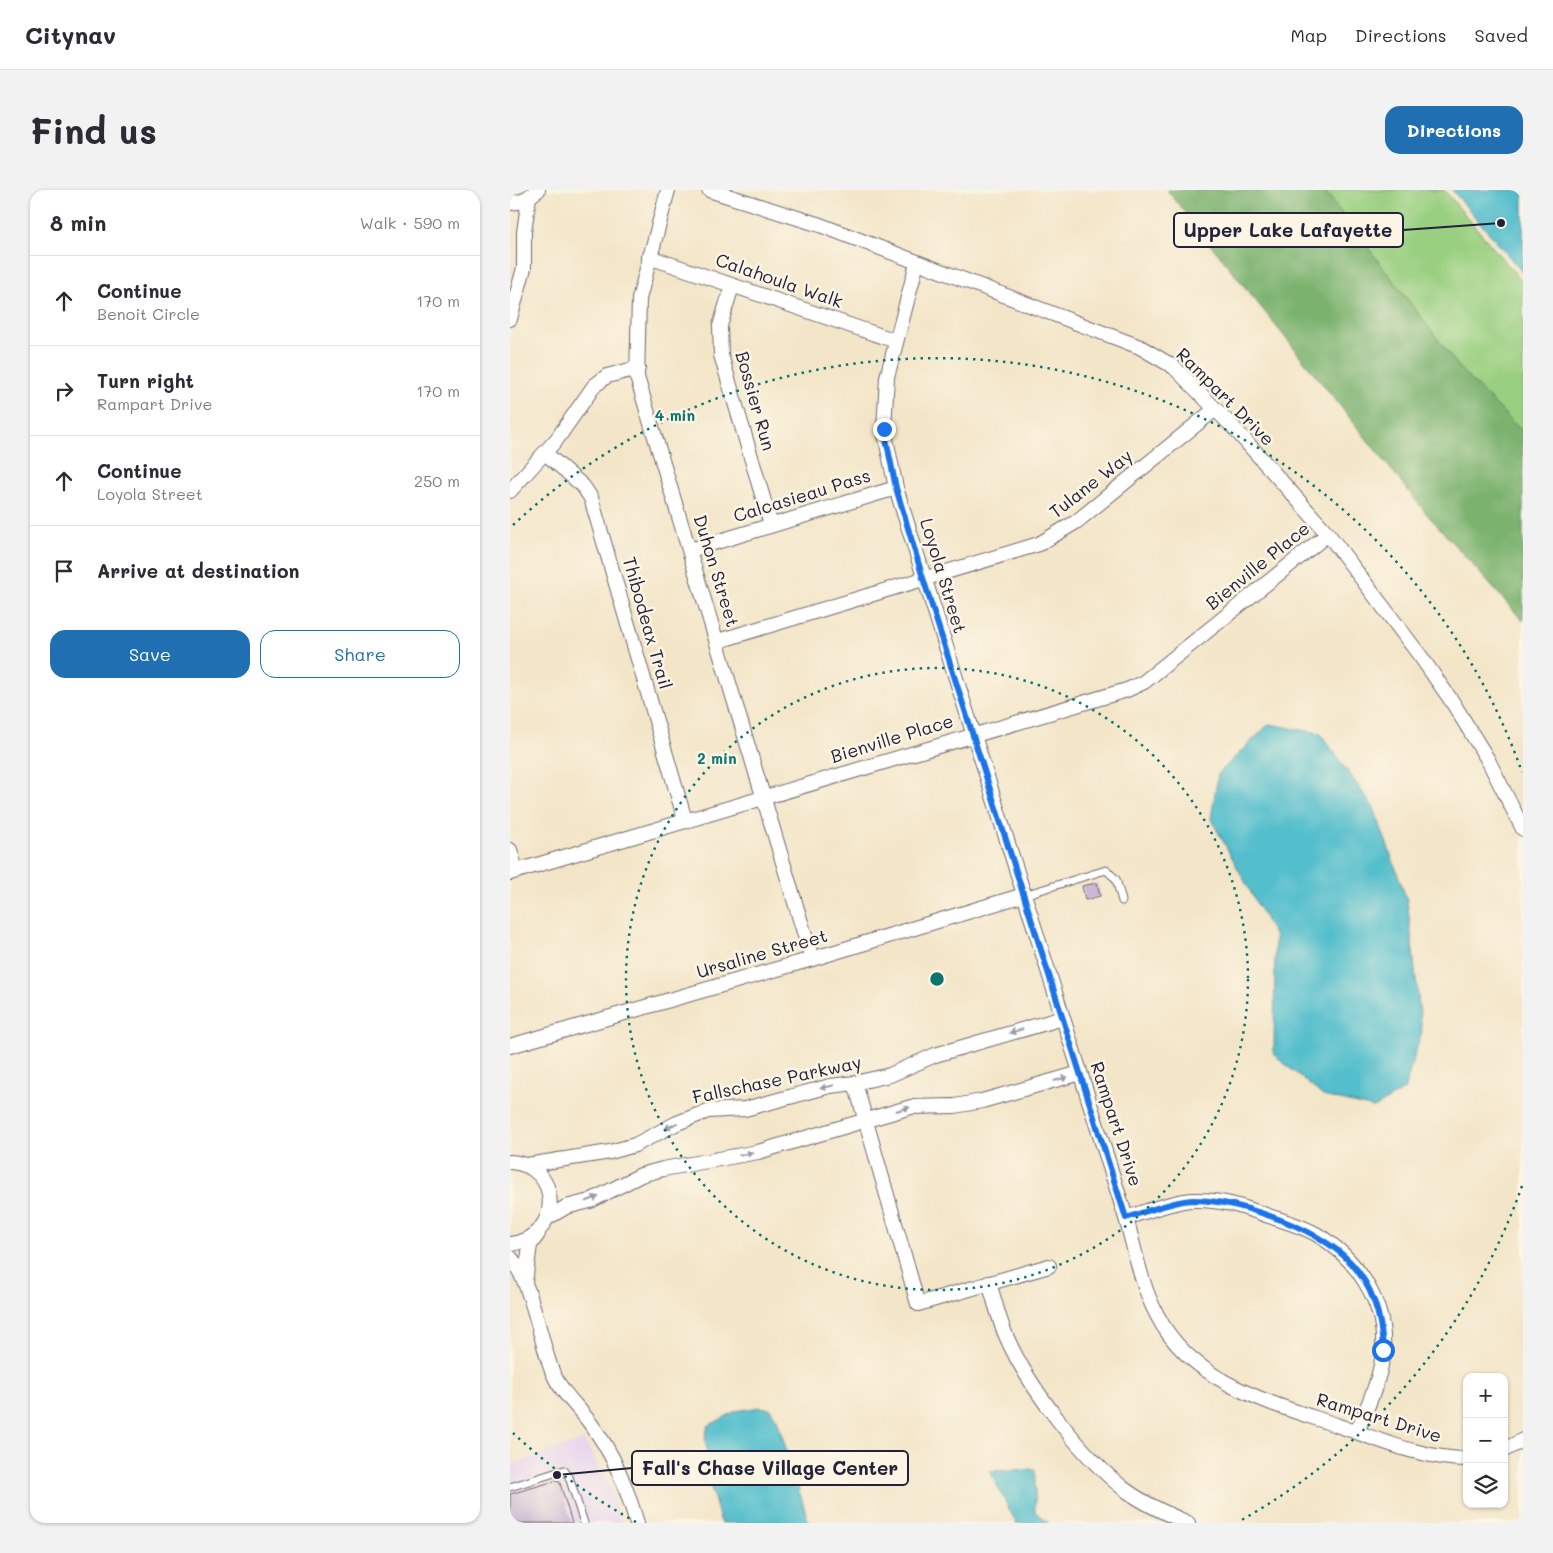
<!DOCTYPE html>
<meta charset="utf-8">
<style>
body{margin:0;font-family:Mali,sans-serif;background:#f2f2f3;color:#2b2b33}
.controls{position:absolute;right:15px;bottom:15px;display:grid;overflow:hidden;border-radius:10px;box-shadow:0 1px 4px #0004}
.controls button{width:45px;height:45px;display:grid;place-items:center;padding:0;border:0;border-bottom:1px solid #e1e1e2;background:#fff;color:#2b2b33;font:25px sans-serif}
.stop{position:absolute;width:15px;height:15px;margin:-11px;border:4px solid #1a73e8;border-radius:50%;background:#fff}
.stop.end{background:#1a73e8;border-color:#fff;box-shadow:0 1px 5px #0008}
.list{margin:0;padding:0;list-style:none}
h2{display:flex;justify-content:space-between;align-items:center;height:65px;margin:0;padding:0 20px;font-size:21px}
h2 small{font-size:16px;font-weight:400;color:#7c7c81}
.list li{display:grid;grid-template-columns:32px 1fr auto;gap:15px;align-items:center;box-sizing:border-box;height:90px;padding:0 20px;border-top:1px solid #e1e1e2}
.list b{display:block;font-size:19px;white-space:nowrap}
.list p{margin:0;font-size:16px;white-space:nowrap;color:#7c7c81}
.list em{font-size:16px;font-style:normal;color:#7c7c81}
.actions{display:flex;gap:10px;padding:15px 20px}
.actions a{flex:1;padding:11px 0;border:1px solid #1f6fb2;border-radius:15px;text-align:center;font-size:18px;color:#1f6fb2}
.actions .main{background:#1f6fb2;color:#fff}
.icon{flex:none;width:28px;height:28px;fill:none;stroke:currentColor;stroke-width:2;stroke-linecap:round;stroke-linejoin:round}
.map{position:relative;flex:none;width:1013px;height:1333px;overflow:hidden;border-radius:15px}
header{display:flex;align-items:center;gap:30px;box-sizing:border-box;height:70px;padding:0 25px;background:#fff;border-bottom:1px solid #e1e1e2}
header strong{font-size:24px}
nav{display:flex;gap:28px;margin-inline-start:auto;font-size:18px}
.intro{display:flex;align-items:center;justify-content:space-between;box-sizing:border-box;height:120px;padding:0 30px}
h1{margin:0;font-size:35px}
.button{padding:12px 22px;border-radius:15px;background:#1f6fb2;color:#fff;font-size:18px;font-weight:700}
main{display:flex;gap:30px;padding:0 30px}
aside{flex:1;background:#fff;border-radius:15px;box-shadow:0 1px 4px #0004}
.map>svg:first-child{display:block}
.built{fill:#e6d2f0}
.green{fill:#99cf80;stroke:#5e785e}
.forest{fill:#7ab26e;stroke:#4e6a54}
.water{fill:#52becc;stroke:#3a7084}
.building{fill:#bba5cf}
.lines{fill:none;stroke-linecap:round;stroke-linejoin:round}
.service-casing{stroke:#6b666c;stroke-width:9}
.minor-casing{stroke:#6b666c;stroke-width:16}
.service{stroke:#fff;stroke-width:7}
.minor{stroke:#fff;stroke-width:14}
.oneway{fill:#9c9ca7}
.route{stroke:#1a73e8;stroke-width:6}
.ring{fill:none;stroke:#0f766e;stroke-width:2.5;stroke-dasharray:2.5 5}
.labels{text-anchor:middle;stroke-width:5;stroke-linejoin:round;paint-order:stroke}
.street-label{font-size:18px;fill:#22223b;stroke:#fcf5e5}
.centre{fill:#0f766e;stroke:#fcf5e5;stroke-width:2.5}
.ring-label{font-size:15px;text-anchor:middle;font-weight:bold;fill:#0f766e;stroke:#fcf5e5;stroke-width:5;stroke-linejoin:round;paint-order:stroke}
.leader{fill:none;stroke:#22223b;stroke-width:2}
.callout-dot{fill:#22223b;stroke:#fcf5e5;stroke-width:2}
.callout{fill:#fcf5e5;stroke:#22223b;stroke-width:2}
.callout-label{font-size:19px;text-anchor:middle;font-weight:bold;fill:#22223b}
</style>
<header>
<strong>Citynav</strong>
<nav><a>Map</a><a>Directions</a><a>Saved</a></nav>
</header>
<div class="intro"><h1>Find us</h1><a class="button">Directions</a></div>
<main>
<aside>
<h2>8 min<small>Walk · 590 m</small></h2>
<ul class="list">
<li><svg class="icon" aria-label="ahead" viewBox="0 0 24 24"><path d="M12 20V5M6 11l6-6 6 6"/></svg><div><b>Continue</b><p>Benoit Circle</p></div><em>170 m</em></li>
<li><svg class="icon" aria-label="right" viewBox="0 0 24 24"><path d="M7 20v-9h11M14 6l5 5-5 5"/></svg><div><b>Turn right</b><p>Rampart Drive</p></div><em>170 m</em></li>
<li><svg class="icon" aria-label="ahead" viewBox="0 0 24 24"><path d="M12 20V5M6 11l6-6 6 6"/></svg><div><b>Continue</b><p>Loyola Street</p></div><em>250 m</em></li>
<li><svg class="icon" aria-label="arrive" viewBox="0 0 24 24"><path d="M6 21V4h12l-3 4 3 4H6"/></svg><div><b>Arrive at destination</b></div></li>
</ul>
<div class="actions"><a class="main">Save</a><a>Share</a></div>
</aside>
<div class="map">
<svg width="1013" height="1333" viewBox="0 0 1013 1333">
<rect width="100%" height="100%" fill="#fcf5e5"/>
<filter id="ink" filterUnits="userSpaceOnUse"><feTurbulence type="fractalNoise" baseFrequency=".02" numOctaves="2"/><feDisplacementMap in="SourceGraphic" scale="10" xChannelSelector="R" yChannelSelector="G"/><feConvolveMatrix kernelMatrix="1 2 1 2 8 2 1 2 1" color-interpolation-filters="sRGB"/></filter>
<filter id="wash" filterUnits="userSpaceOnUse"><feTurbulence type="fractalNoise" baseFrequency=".0096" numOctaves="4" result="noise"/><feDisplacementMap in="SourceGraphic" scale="20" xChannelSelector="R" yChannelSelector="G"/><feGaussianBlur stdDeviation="1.12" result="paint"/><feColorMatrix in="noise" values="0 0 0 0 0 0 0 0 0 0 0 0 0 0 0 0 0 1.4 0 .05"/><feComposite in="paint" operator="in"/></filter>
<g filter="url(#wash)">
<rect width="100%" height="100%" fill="#f3e5c8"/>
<polygon class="built" points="74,1250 99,1295 111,1333 0,1333 0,1275"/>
<polygon class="green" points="814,0 934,0 1013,93 1013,242 952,181"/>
<polygon class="forest" points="657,0 814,0 821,9 952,181 1013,242 1013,431 916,323"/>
<g class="water">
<polygon points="942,0 1013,0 1013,83"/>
<polygon points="759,534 810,543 864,618 897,710 912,841 894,900 864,918 813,906 764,865 765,747 701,629 708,584"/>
<polygon points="250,1217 260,1219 267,1229 299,1333 211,1333 195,1277 197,1262 195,1247 198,1236 226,1221"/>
<polygon points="525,1279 525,1322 539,1333 506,1333 480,1281"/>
</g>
<g id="blocks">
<g class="building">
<polygon points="587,693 590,706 575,710 572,696"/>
<polygon points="49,1290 62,1333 0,1333 0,1304"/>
</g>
</g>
</g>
<g filter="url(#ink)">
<use href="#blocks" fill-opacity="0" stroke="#6b666c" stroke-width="1"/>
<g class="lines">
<defs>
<g id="service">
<polyline points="514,705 596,680 606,689 612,711"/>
<polyline points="0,1297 54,1280 59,1287 74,1333"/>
</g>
<g id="minor">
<polyline points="158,0 129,109 127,187 302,769"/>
<polyline points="199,0 310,35 630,157 664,177 724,238 818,344 911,467 943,513 978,570 1013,639"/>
<polyline points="0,13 13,11 28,0"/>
<polyline points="139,67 386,151"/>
<path d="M407,73L377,187L374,239L386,298L616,1028C625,1060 631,1095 647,1125C682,1194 762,1213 829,1236C870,1250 913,1269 957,1269"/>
<polyline points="222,96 210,136 211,165 261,335"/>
<polyline points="0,129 14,78 14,42 19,7"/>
<polyline points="35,263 73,296 81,308 175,630"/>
<polyline points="0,301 47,249 84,196 97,186 128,178"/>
<polyline points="180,360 386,298"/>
<polyline points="208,451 529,354 566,332 704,220"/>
<polyline points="0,660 6,681"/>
<polyline points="0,683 617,500 634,492 818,344"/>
<polyline points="0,856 302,769 514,705"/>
<polyline points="345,893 408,1114 539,1076"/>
<path d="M0,972C53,975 53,1048 0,1054"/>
<polyline points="17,975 100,962 125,955 167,933 198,921 235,919 320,896 345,893 380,885 425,865 553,828"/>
<polyline points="37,1028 56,1017 80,1011 131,985 153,979 248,962 401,917 445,916 472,911 570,883"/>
<path d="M616,1028C635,1022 663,1011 682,1010C709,1009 731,1016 756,1025C773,1031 790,1035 806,1044C846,1067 876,1112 873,1159C872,1187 857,1217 847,1242"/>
<path d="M0,1067C21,1090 30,1150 42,1181C51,1203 67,1215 80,1233C104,1264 116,1296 127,1333"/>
<polyline points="15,1092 20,1055 28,1044"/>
<path d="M479,1093C485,1111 489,1131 497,1148C519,1198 573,1268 617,1301C635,1314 657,1324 678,1333"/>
<polyline points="994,1260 1013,1250"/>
</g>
</defs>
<use href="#service" class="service-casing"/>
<use href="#minor" class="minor-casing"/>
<use href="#service" class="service"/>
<use href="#minor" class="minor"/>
</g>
<defs><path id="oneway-solid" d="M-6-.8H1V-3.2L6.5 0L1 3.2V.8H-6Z" transform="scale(1.25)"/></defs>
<g class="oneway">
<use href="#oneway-solid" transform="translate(506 841) rotate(164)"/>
<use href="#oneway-solid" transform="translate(551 889) rotate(-16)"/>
<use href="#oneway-solid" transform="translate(317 897) rotate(167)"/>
<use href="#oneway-solid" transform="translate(393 919) rotate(-15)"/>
<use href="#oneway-solid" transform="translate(161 936) rotate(153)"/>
<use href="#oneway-solid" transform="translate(236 964) rotate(-10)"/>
<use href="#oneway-solid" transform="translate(82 1009) rotate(-20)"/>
</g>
</g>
<g class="lines" filter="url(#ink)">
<path class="route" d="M374,239L386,298L413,388L616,1028C635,1022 663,1011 682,1010C710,1010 734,1017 760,1026C829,1050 870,1083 873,1160"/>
</g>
<g class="ring">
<circle cx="427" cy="789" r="311"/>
<path d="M1012 996A621 621 0 0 1 728 1332M126 1332A621 621 0 0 1 3 1243M3 335A621 621 0 0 1 1012 582"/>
</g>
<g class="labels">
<g class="street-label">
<text transform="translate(269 91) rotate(19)" y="6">Calahoula Walk</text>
<text transform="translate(715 207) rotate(45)" y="6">Rampart Drive</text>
<text transform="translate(245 211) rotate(74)" y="6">Bossier Run</text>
<text transform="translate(581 294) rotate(-38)" y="6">Tulane Way</text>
<text transform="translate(292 306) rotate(-17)" y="6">Calcasieau Pass</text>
<text transform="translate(748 376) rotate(-39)" y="6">Bienville Place</text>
<text transform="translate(206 381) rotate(73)" y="6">Duhon Street</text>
<text transform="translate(433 386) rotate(73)" y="6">Loyola Street</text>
<text transform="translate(137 433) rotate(74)" y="6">Thibodeax Trail</text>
<text transform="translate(382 549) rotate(-17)" y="6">Bienville Place</text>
<text transform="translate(252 764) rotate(-16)" y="6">Ursaline Street</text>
<text transform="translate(267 890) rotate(-12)" y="6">Fallschase Parkway</text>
<text transform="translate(606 934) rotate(72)" y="6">Rampart Drive</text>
<text transform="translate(869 1228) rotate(17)" y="6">Rampart Drive</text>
</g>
</g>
<circle cx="427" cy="789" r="8" class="centre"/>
<g class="ring-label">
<text x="165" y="231">4 min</text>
<text x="207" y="574">2 min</text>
</g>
<path class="leader" d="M991 33L893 40M47 1285L122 1278"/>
<g class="callout-dot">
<circle cx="991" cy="33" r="5"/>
<circle cx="47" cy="1285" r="5"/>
</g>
<g class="callout">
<rect x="664" y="23" width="229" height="34" rx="5"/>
<rect x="122" y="1261" width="276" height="34" rx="5"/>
</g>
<g class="callout-label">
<text x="778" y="47">Upper Lake Lafayette</text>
<text x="260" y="1285">Fall's Chase Village Center</text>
</g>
</svg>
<div class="controls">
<button>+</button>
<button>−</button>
<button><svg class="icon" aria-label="layers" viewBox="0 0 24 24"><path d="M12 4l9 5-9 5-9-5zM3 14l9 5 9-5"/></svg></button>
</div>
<div class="stop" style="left:873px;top:1160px"></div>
<div class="stop end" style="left:374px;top:239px"></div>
</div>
</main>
